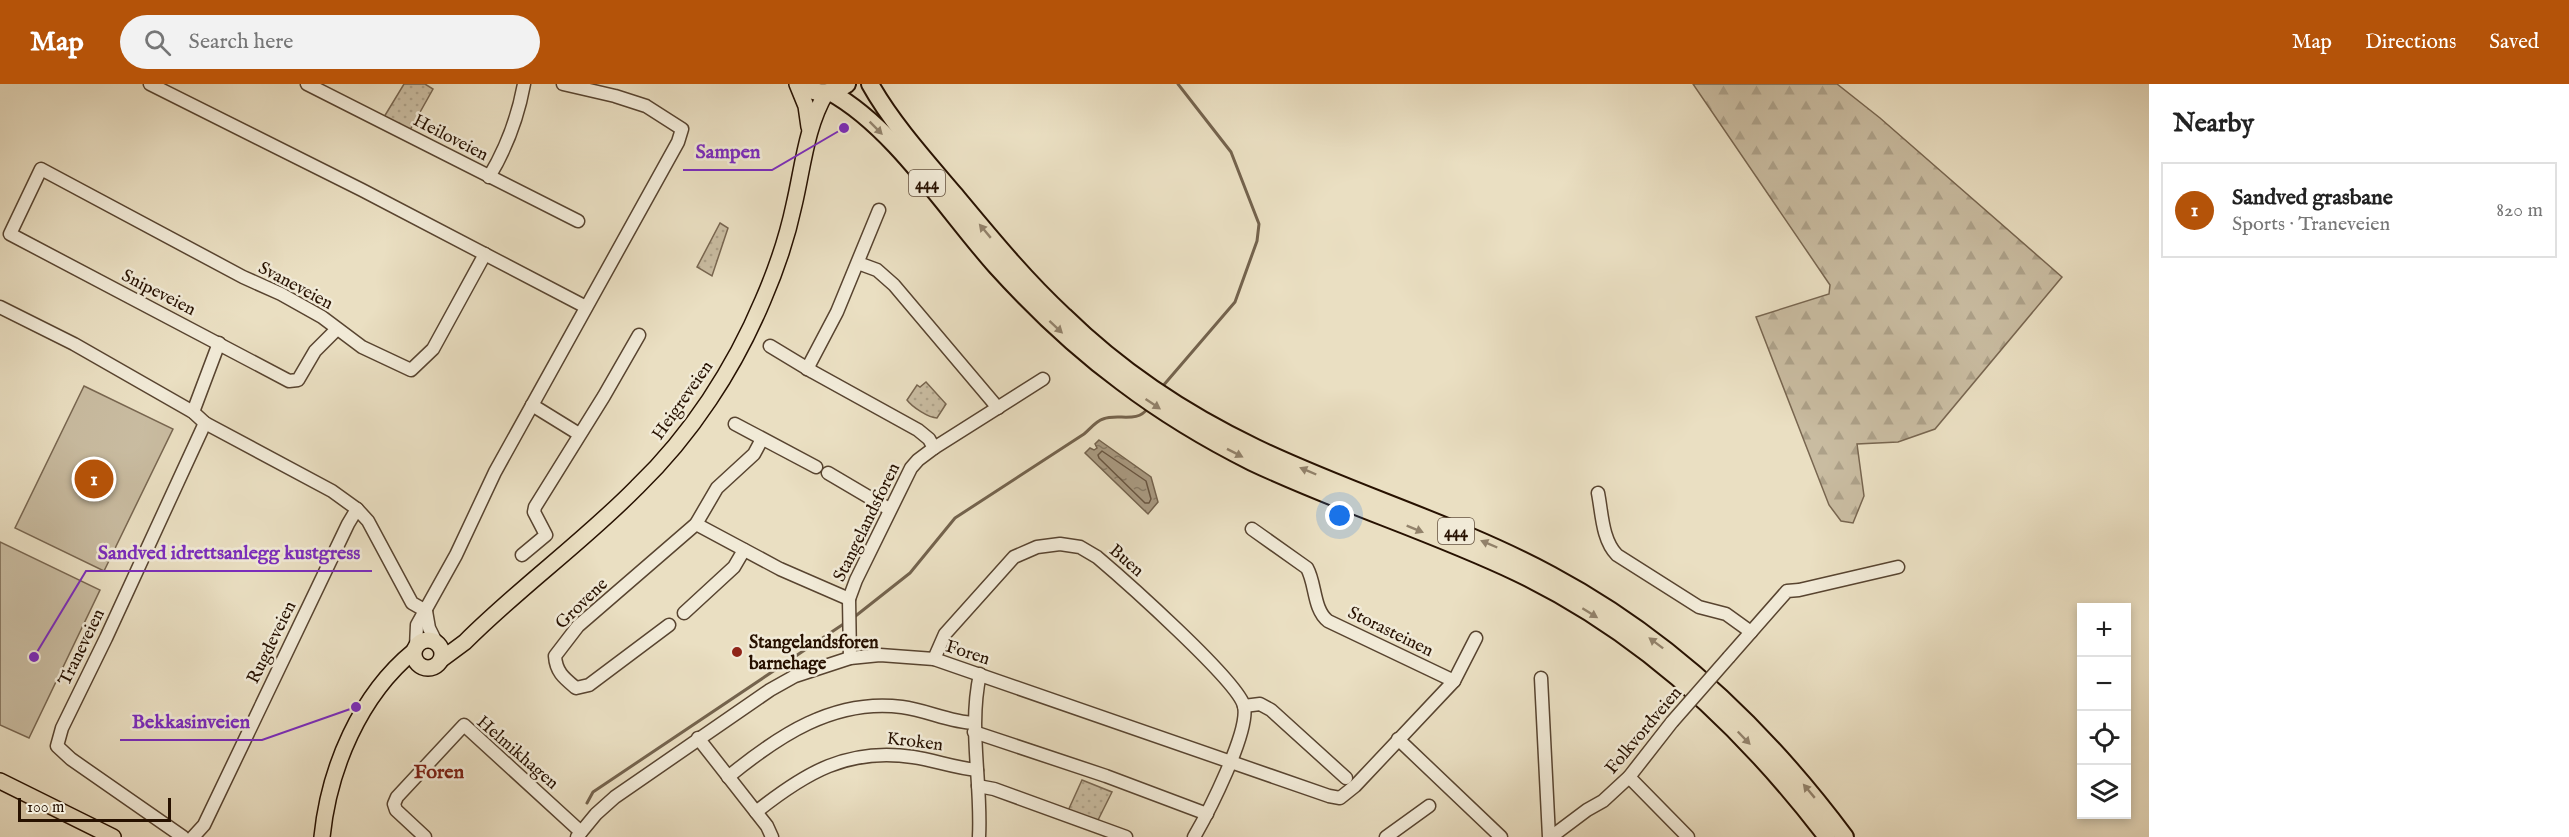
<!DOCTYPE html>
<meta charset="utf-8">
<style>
body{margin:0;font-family:"IM FELL English",serif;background:#f2f2f2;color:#222}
.controls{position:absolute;right:18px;bottom:18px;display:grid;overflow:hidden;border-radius:0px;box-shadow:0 3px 9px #0003}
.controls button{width:54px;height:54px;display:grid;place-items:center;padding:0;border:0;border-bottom:2px solid #e0e0e0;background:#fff;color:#222;font:30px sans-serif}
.scale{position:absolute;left:18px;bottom:15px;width:153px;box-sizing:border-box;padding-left:6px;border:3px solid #271100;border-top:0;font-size:16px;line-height:21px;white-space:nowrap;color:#271100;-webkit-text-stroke:4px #f1ead7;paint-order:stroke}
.you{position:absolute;left:1340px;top:432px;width:21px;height:21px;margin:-15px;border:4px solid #fff;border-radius:50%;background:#1a73e8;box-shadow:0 0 0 9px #1a73e833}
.badge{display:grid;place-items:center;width:39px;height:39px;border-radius:50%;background:#b45309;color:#fff;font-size:20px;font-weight:700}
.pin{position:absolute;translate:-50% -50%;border:3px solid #fff;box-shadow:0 2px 6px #0006}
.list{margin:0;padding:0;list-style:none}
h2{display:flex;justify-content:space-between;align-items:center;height:78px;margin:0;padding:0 24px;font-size:26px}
h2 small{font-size:20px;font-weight:400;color:#767676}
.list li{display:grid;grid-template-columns:39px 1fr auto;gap:18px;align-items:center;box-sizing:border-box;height:96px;margin:0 12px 12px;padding:0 12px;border:2px solid #e0e0e0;border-radius:0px}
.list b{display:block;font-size:22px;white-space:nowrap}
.list p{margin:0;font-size:20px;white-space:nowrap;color:#767676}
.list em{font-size:20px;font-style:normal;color:#767676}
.icon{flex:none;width:33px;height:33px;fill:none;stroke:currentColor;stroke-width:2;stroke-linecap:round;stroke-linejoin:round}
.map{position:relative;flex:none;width:2149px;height:753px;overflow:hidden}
header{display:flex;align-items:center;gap:36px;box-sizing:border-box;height:84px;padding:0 30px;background:#b45309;color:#fff}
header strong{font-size:28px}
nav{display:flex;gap:33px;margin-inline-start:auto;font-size:21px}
.search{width:420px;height:54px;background:#f2f2f2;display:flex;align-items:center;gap:15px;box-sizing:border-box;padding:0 21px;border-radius:33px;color:#767676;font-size:22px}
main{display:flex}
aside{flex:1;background:#fff}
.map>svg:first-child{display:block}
.green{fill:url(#green-dots);stroke:#786650;stroke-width:1.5}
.forest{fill:url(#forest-firs);stroke:#786650;stroke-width:1.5}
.pitch{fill:#c9bca1;stroke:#786650;stroke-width:1.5}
.water{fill:url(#water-ripples);stroke:#74634d;stroke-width:1.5}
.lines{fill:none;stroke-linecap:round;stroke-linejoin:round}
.shore{stroke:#685540;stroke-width:1.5}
.stream{stroke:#74634d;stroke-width:3}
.minor-casing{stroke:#584430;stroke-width:15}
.major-casing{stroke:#271100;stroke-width:18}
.highway-casing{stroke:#271100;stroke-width:20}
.minor{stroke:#f1ead7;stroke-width:12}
.major{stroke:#eadfc2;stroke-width:15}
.highway{stroke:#eadfc2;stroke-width:16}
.minor-bridge-casing{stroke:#584430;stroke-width:15;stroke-linecap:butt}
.minor-bridge{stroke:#f1ead7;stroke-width:12}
.oneway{fill:#92826b}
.poi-dot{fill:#8f2418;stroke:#f1ead7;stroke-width:2}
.labels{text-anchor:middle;stroke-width:5;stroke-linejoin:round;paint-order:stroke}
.shield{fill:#f1ead7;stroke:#645240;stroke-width:1.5}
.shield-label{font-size:16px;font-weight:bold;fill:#271100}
.street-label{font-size:18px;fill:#271100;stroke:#f1ead7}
.poi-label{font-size:18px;font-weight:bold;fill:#271100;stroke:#f1ead7;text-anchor:start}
.neighbourhood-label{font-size:20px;font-weight:bold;fill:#7a1f14;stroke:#f1ead7}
.leader{fill:none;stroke:#7b2cbf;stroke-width:2}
.callout-dot{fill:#7b2cbf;stroke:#f1ead7;stroke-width:2}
.callout-label{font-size:20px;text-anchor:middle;font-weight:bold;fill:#7b2cbf;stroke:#f1ead7;stroke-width:5;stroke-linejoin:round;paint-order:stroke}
</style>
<header>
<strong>Map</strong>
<div class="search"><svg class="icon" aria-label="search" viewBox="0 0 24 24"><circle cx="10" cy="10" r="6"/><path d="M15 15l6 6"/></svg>Search here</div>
<nav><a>Map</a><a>Directions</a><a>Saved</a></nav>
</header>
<main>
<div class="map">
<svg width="2149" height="753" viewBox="0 0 2149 753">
<defs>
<pattern id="green-dots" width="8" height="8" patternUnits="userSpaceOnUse" patternTransform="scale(1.5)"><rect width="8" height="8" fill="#c9bca1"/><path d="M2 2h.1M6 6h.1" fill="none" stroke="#ada189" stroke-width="1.8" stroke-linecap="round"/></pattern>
<pattern id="forest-firs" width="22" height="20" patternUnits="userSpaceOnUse" patternTransform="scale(1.5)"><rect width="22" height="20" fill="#c9bca1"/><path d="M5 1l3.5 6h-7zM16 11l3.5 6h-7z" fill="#ada189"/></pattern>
<pattern id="water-ripples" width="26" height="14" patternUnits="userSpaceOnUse" patternTransform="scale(1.5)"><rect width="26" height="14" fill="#a89980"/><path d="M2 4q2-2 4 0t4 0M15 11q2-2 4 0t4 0" fill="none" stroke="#897b66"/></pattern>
</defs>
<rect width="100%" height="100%" fill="#eadfc2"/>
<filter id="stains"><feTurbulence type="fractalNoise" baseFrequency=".00333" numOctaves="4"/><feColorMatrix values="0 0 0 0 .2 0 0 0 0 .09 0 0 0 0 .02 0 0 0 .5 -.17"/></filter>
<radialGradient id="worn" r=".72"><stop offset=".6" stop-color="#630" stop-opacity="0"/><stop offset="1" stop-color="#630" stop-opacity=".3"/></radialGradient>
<g class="green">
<polygon points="404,0 425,0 433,5 410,46 384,33"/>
<polygon points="720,139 728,144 712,192 697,183"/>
<path d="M926,298L946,320L937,334C929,334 912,323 907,316L917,301L920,303Z"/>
<polygon points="1082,696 1112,708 1097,738 1067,729"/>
</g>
<polygon class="forest" points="1693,0 1837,0 1880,34 2062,193 1935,345 1898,358 1857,360 1864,412 1853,439 1841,437 1829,421 1756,233 1829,210 1830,201"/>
<g class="pitch">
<polygon points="84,302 173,345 104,487 15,444"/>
<polygon points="0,458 100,506 29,654 0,641"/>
</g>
<polygon class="water" points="1099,356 1151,393 1158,418 1148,430 1085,369 1090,364 1094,366 1097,364 1095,360"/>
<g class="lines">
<polygon class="shore" points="1102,367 1146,397 1151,415 1149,419 1145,419 1099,374 1098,371"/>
<g class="stream">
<polyline points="1162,303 1235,218 1257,157 1259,140 1231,68 1178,0"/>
<path d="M853,534L910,489L955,434L1084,350C1089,346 1096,337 1103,335C1118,329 1137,340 1148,324"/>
<polyline points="587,719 593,708 845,539"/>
</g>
<defs>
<g id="minor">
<polyline points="150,0 362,106 586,223"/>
<polyline points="307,0 578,137"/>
<path d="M489,93C507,63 518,33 524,0"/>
<polyline points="858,179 877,186 894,201 998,324"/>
<polyline points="0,223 74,260 193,328 205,339 332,407 357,425 368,437 412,519 426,527"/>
<polyline points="337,245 315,267 298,296 289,297 10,150 41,85 243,193 281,210 322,233 362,263 411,286 433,265 485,170"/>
<polyline points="770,262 813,288 918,346 929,355 934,364"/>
<polyline points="807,285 837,228 879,126"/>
<polyline points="532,321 579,350"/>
<polyline points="193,328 219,259"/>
<polyline points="735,340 816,383"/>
<polyline points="828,389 889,425"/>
<path d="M1598,409C1602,429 1602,456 1617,471L1699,523L1726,530L1751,548"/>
<polyline points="696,440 780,485 849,515"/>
<path d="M1252,445L1307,484C1316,500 1313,525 1328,537L1454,597"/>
<polyline points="522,471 546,451 534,428 535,423 604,312 639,251"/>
<polyline points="426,527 429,544 436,558"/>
<polyline points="684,529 734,483 744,466"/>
<path d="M669,541L589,601L576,604C564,594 556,588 555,572L578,542L696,440L717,404L754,370L762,355"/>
<polyline points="416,563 417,541 456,471 495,388 678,58 682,45 646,22 615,12 563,0"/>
<polyline points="1729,573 1787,507 1799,506 1898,483"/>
<polyline points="850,574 849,515 856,496 911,384 918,376 934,364 1043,295"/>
<path d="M934,575L945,550L1014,473L1037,463L1060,460L1080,463L1097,473C1123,495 1238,597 1244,622C1250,647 1208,729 1194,753"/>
<polyline points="1541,594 1549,753"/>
<polyline points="1244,622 1260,620 1271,626 1346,694"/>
<polyline points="974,648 1106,692 1207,730"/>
<polyline points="698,654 767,742 772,753"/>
<polyline points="1398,655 1501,753"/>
<path d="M728,693C778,652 834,614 902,623C926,626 950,638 974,639"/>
<polyline points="1629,693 1688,753"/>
<polyline points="978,702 994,705 1126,753"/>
<path d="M756,728C805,689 848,663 913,673C934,676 955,684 977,686"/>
<polyline points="183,753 71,675 57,662 62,644 106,554 205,339"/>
<polyline points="193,753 204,741 348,440 357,425"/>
<polyline points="425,753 396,726 394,720 397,713 464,641 581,748"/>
<polyline points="577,753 596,730 615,713 770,606 795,592 850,574 880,571 934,575 1329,712 1340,714 1355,702 1454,597 1476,554"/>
<path d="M979,753C982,698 968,645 980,590"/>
<polyline points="1386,753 1429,722"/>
<polyline points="1551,753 1587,726 1603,717 1629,693 1672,638"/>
</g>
<g id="major">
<polyline points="797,0 806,22 809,43"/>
<circle cx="428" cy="570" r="14"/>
<path d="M442,575L465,558C520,503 583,458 637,403C691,351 734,285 763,216C776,186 787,154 794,121C803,83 806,43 826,9"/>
<polyline points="0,697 113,753"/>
<path d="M322,753C329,684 360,611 414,567"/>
</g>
<g id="highway">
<path d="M799,0C814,11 832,11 847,0"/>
<path d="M870,0C891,38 926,77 954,110C989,152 1024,195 1064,232C1119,286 1187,331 1256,364C1352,410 1456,440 1551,491C1669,554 1766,647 1845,753"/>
<path d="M830,8C894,43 947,127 996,182C1034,224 1076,264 1122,298C1163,329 1206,355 1252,378C1338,419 1430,447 1516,488C1642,548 1743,643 1827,753"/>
</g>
</defs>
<use href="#minor" class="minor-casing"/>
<use href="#major" class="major-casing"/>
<use href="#highway" class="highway-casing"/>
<use href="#minor" class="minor"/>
<use href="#major" class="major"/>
<use href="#highway" class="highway"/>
<defs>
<polyline id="minor-bridge" points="1672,638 1729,573"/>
</defs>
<use href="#minor-bridge" class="minor-bridge-casing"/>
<use href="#minor-bridge" class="minor-bridge"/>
</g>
<defs><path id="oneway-solid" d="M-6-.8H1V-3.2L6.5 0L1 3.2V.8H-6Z" transform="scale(1.5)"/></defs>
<g class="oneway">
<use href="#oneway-solid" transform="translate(876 44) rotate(45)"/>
<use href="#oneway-solid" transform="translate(985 147) rotate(-130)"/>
<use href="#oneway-solid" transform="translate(1056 243) rotate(43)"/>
<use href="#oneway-solid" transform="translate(1153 320) rotate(34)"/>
<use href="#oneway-solid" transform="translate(1235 369) rotate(27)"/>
<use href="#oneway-solid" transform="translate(1308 387) rotate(-157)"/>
<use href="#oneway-solid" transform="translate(1415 445) rotate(22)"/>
<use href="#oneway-solid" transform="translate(1489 460) rotate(-157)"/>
<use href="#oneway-solid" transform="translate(1590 529) rotate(32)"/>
<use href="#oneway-solid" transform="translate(1656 559) rotate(-143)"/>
<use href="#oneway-solid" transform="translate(1744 654) rotate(46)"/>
<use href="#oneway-solid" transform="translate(1809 707) rotate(-130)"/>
</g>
<circle class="poi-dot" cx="737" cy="568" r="6"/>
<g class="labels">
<g class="shield">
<rect x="909" y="86" width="36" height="26" rx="4.5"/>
<rect x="1438" y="434" width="36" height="26" rx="4.5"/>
</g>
<g class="shield-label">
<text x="927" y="105">444</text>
<text x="1456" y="453">444</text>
</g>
<g class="street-label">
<text transform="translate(451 53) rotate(27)" y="6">Heiloveien</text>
<text transform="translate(296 201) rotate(28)" y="6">Svaneveien</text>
<text transform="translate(159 208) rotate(27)" y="6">Snipeveien</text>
<text transform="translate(682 316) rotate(-55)" y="6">Heigreveien</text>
<text transform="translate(866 438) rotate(-64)" y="6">Stangelandsforen</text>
<text transform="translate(1127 476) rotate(41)" y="6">Buen</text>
<text transform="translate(581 519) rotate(-44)" y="6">Grovene</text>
<text transform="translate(1391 547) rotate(26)" y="6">Storasteinen</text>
<text transform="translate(271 558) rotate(-64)" y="6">Rugdeveien</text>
<text transform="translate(81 563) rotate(-64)" y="6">Traneveien</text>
<text transform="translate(968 568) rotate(18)" y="6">Foren</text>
<text transform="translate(1643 646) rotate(-50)" y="6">Folkvordveien</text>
<text transform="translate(915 657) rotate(7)" y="6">Kroken</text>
<text transform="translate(518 668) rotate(41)" y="6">Helmikhagen</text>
</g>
<g class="poi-label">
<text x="749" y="564">Stangelandsforen<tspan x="749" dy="21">barnehage</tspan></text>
</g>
<g class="neighbourhood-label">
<text x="439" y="694">Foren</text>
</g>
</g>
<path class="leader" d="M844 44L772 86H683M34 573L86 487H372M356 623L262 656H120"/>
<g class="callout-dot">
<circle cx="844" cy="44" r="6"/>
<circle cx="34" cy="573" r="6"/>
<circle cx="356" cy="623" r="6"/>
</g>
<g class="callout-label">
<text x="728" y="74">Sampen</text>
<text x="229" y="475">Sandved idrettsanlegg kustgress</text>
<text x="191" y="644">Bekkasinveien</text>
</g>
<rect width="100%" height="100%" filter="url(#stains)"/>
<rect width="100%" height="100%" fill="url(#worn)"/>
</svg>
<div class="controls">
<button>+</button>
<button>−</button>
<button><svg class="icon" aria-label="locate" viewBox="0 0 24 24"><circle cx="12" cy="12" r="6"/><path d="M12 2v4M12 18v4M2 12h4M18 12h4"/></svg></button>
<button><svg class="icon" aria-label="layers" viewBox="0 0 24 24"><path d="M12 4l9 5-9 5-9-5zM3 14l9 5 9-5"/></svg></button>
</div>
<div class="scale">100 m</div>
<div class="you"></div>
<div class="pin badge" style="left:94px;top:395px">1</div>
</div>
<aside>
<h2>Nearby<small></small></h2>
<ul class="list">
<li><span class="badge">1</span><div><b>Sandved grasbane</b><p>Sports · Traneveien</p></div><em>820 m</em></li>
</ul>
</aside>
</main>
